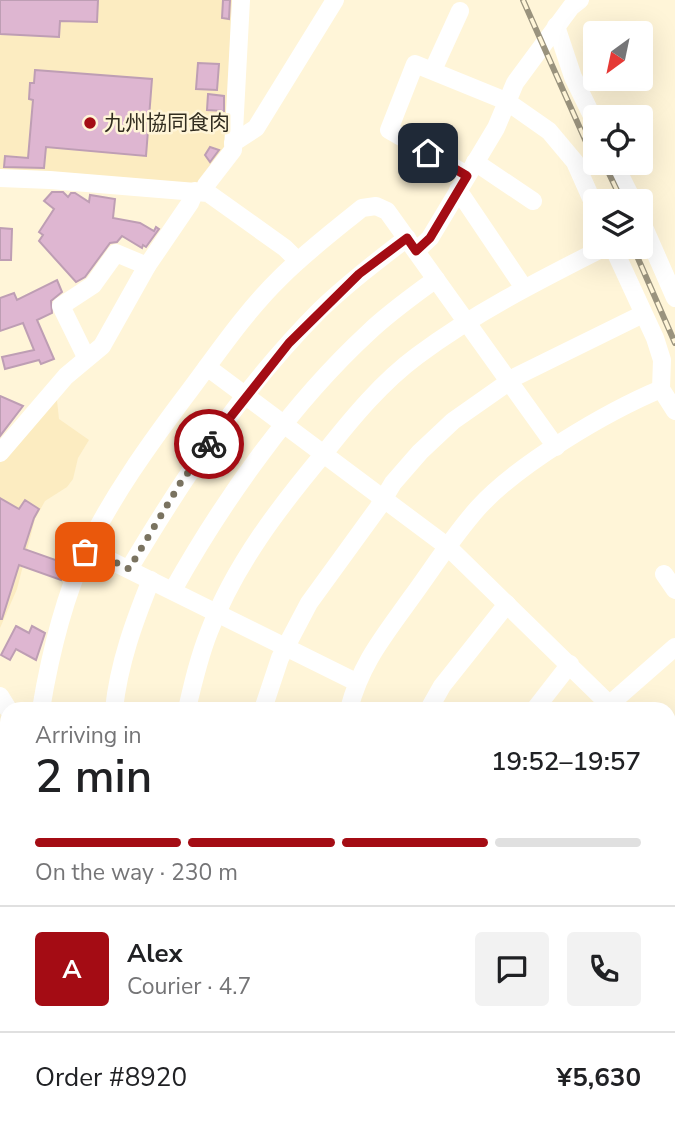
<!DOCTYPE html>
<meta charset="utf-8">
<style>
body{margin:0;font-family:"Nunito Sans","Noto Sans JP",sans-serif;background:#f2f2f2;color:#202124;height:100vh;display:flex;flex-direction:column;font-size:26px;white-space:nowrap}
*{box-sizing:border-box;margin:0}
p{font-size:23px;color:#757577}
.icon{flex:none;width:38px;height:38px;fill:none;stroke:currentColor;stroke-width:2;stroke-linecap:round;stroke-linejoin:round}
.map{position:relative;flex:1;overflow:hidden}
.sheet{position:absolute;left:0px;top:702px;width:676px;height:436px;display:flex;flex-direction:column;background:#fff;border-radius:21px 21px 0 0;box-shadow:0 7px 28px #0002}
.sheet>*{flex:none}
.needle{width:46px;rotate:213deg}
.tools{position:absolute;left:583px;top:21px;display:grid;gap:14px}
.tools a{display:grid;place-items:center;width:70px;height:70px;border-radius:7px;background:#fff;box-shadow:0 7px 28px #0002;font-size:35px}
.pin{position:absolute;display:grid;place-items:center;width:60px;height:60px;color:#fff;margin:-30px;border-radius:14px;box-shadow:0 4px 10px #0006}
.courier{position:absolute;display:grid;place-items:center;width:70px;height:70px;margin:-35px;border:5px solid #a40c14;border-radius:50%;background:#fff;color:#222;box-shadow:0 2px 9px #0007}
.head em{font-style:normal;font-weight:600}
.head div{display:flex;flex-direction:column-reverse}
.head{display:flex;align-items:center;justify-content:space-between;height:119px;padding:0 35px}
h1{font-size:46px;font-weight:600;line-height:52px}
.bar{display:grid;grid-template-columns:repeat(4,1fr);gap:10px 7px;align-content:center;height:84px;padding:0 35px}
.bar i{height:9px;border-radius:5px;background:#e0e0e0}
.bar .current{background:#a40c14}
.bar p{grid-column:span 4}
.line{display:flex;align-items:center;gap:18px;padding:0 35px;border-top:2px solid #e0e0e0}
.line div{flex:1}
.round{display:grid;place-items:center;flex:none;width:74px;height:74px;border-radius:7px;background:#f2f2f2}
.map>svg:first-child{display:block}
</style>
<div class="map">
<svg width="675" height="1136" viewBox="0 0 675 1136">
<rect width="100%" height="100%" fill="#fff5d8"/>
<g fill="#fcecc1">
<path d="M0 0H235L228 152 201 186 0 173Z"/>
<path d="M56 391 59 419 89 440 78 458 73 479 67 487 45 501 35 519 17 589 0 628V457Z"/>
</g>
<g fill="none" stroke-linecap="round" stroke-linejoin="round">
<g stroke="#bbdcfd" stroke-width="23">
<path d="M0 774 7 787"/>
<path d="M145 1130 151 1136"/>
</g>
</g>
<g fill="#deb6d1" stroke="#be9eb4" stroke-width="2">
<path d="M0 0H98L97 22 60 21 59 37 0 34Z"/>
<path d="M223 0H230L229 19 222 18Z"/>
<path d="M198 63 219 64 217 90 196 89Z"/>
<path d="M35 70 152 79 146 156 46 147 44 168 4 167 5 156 28 158 33 100 29 99 30 83H34Z"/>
<path d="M208 94 224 96V111L207 110Z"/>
<path d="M210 147 219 150 210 162 205 155Z"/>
<path d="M52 192H63L68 197 71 193H75L89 202 90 195 115 199 113 218 140 223 154 231 156 227 159 229 146 247 143 245 142 248 122 236 117 242 110 243 85 277 76 282 39 241 43 235 39 232 54 209 44 201Z"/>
<path d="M0 228 12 229 11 260H0Z"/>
<path d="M57 280 62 292 51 301 52 313 37 320 54 359 41 364 39 360 5 369 2 357 34 350 23 323 0 331V298L14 293 17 300Z"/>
<path d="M0 396 23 406 0 436Z"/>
<path d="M0 498 19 509 25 500 39 509 34 518 24 549 67 564 61 580 19 565 2 619H0Z"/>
<path d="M16 626 29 633 32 626 45 633 36 660 16 649 10 660 1 655Z"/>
</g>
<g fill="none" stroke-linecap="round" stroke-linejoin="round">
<g stroke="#fff" stroke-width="18">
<path d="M556 26 573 77 595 122"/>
<path d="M433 70 460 11"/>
<path d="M233 143 256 128 335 0"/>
<path d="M475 162 533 201"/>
<path d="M614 163 633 201"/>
<path d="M467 175 389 130 415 64 506 101 549 131 575 162 595 207"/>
<path d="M0 178 50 180 208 193 285 248 298 261"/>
<path d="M458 190 524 288"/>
<path d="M203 192 206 185 233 150 241 0"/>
<path d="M640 218 675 298"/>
<path d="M613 247 655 338 662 360 661 389 675 411"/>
<path d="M416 251 430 238 496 128 515 83 571 7 580 0"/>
<path d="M86 357 61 306 93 285 116 253 147 266"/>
<path d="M207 367 448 547 614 709"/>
<path d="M0 453 66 376 102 346 147 266 190 203 195 191"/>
<path d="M87 549 356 682"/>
<path d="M129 569C184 477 244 386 320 310 347 284 377 261 407 238"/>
<path d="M664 574 675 590"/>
<path d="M173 590C224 499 292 403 369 332 390 312 413 296 436 279"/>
<path d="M0 696 8 709"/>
<path d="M610 704 675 647"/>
<path d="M41 709C50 655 63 600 86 550 113 495 148 446 184 398 215 357 244 313 281 277 306 252 335 230 362 208L376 206 387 211 556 447"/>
<path d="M114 709C119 663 134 622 151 580"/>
<path d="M187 709C193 683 199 657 209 632 235 564 280 506 326 451 353 417 382 382 417 356 476 312 540 280 605 247"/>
<path d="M263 709 280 658 309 603 378 508 393 483 420 452 453 421 517 376 643 314"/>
<path d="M349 709C361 663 384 636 411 598 433 568 453 536 478 508 518 464 606 412 661 389"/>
<path d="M429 709 442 686 507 604"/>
<path d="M535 709 570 664"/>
<path d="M668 771 675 779"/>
<path d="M0 825 7 823"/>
<path d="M668 906 675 913"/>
<path d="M0 914 7 943"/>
<path d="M668 985 675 978"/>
<path d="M0 1046H7"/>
<path d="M668 1103 675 1096"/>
<path d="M113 1130 118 1136"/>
<path d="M311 1130 313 1136"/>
<path d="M401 1130 408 1136"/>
<path d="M533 1130 542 1136"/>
<path d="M21 1136V1130"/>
<path d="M639 1136 644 1130"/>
</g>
<defs>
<g id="rail">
<path d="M523 0 595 162"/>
<path d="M604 163 622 201"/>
<path d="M633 247 675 343"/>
</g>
</defs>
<use href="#rail" stroke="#9a937e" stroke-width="6"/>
<use href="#rail" stroke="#fff5d8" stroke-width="3.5" stroke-dasharray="10" stroke-linecap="butt"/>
</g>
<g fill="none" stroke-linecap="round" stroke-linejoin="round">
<path stroke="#7a7360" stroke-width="7" stroke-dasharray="0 12.6" d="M85 552 87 548 129 569 181 482 209 444"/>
<path stroke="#a40c14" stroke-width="9" d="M209 444 289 343 359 274 407 238 416 251 430 238 467 176 428 153"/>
</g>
<circle fill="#a40c14" stroke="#fff5d8" stroke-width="2.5" cx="90" cy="123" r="7"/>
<g text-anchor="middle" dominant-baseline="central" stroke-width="5" stroke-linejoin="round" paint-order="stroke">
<g font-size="21" fill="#322d20" stroke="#fff5d8" text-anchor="start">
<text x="104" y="123">九州協同食肉</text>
</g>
</g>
</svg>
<div class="tools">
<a><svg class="needle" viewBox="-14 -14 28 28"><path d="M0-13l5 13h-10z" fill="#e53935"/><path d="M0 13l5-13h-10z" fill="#757577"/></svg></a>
<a><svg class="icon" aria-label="locate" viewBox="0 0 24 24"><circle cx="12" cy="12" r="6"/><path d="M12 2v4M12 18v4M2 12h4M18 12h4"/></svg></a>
<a><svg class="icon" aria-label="layers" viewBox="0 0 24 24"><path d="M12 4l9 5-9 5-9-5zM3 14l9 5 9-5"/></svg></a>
</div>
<div class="pin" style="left:85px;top:552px;background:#ea580c"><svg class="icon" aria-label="bag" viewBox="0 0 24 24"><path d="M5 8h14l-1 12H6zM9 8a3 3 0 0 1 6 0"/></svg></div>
<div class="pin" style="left:428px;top:153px;background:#1f2937"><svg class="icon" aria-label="home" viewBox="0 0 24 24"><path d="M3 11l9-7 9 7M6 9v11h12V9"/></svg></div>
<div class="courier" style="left:209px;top:444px"><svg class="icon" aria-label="bike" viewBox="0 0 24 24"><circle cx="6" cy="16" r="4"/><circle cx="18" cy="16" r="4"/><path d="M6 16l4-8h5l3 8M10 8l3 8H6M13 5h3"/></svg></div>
<section class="sheet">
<div class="head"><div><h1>2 min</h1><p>Arriving in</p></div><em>19:52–19:57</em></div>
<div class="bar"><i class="current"></i><i class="current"></i><i class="current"></i><i></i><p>On the way · 230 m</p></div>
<div class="line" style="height:126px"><b class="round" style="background:#a40c14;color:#fff">A</b><div><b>Alex</b><p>Courier · 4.7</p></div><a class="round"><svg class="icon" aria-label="chat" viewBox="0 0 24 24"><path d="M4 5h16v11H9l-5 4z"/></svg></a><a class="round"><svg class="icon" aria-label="phone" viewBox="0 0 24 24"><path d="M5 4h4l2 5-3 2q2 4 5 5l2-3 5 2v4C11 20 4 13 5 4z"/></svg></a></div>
<div class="line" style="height:91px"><div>Order #8920</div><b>¥5,630</b></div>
</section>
</div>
